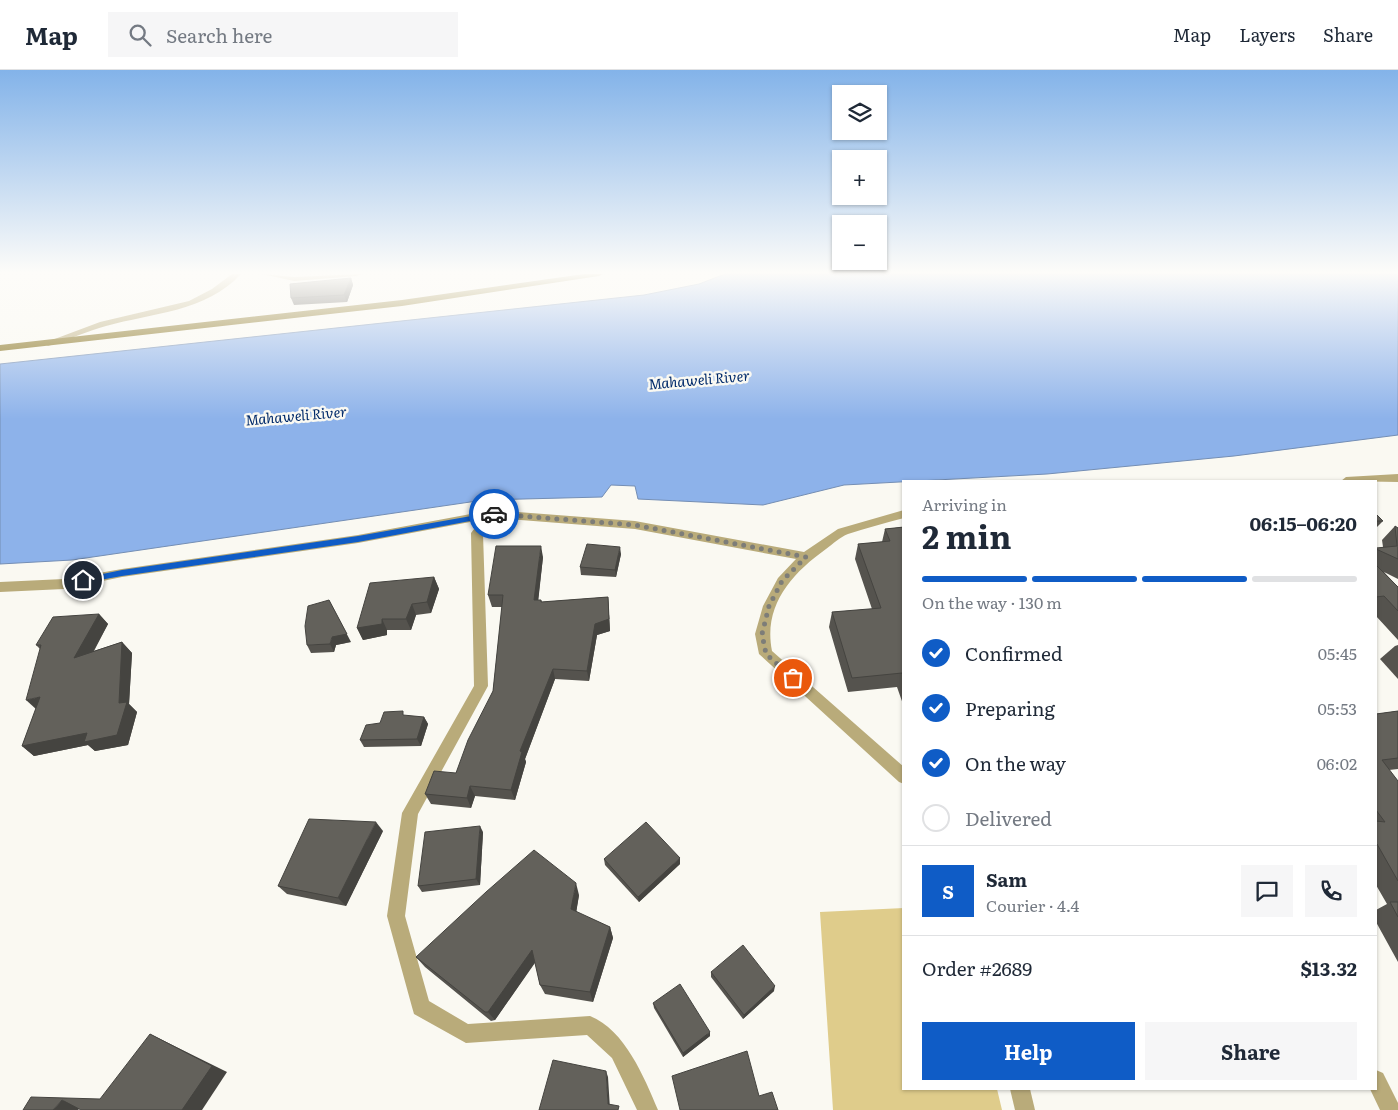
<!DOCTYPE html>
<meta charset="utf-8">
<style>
body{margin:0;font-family:Literata,serif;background:#f6f6f7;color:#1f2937;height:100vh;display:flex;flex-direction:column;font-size:19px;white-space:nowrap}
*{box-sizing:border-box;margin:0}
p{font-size:16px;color:#747a83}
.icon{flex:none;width:28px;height:28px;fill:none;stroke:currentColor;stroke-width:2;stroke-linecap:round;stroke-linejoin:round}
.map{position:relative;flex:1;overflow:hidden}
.panel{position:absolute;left:902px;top:410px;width:475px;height:610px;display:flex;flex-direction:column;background:#fff;border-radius:0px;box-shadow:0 1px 4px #0004}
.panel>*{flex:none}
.fabs{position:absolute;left:832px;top:15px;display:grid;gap:10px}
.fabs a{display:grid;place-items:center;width:55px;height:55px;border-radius:0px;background:#fff;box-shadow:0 1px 4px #0004;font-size:25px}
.pin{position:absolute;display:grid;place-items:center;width:42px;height:42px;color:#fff;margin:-21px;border:2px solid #fff;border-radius:50%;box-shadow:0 1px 5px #0007}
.courier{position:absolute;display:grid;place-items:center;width:50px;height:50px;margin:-25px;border:4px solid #0f5cc6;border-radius:50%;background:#fff;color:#222;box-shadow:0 1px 6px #0007}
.overview em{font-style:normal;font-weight:700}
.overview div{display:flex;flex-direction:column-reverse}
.overview{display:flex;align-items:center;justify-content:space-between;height:85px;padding:0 20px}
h1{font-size:32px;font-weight:700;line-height:38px}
.bar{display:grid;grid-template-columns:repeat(4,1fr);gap:8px 5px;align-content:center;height:60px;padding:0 20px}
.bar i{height:6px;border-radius:4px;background:#e0e1e3}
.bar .active{background:#0f5cc6}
.bar p{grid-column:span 4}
.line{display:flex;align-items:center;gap:12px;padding:0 20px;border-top:1px solid #e0e1e3}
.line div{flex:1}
.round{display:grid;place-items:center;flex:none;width:52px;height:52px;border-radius:0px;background:#f6f6f7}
ol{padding:0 20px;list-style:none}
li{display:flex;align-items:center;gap:15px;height:55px}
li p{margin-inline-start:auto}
li .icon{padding:5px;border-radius:50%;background:#0f5cc6;color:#fff;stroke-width:4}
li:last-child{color:#747a83}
li i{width:28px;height:28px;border:2px solid #e0e1e3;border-radius:50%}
.cta{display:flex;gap:10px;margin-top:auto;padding:10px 20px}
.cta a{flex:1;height:58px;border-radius:0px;background:#0f5cc6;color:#fff;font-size:20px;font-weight:700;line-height:58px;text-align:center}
.cta a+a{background:#f6f6f7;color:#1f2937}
header{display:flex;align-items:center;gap:30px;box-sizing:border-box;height:70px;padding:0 25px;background:#fff;border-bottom:1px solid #e0e1e3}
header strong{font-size:24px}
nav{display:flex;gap:28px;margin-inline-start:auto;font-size:18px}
.search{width:350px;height:45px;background:#f6f6f7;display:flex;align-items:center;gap:12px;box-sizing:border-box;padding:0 18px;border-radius:0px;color:#747a83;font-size:19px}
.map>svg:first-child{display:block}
</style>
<header>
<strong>Map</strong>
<div class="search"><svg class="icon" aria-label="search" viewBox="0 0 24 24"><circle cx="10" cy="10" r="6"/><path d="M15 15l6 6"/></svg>Search here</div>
<nav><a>Map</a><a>Layers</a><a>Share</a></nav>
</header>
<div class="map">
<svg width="1398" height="1040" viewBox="0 0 1398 1040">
<rect width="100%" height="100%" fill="#faf9f2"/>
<path fill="#dfcc8b" d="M904 838V1019H997L1002 1040H833L820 842Z"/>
<path fill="#8db2ea" stroke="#748eb4" d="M725 204H1398V365L1234 386 1047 404 844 415 763 435 638 429 635 416 611 415 602 427 484 430 72 490 0 494V294L644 225 699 214Z"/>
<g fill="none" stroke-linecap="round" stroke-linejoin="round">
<g fill="#b9ab7a" fill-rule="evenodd">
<path d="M232 204H241C206 242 152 243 106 256 88 261 69 269 51 275L48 276 44 273 100 252 189 231 212 219Z"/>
<path d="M262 204 294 207 361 204 357 206 294 211Z"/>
<path d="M1398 404V412L1341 411 1346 407Z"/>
<path d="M492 440 635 451 804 482 838 459 904 440V448C885 453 866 458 848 464 840 467 833 474 826 479 791 504 763 536 772 581L904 697V714L899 712 759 584 755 564 763 536 778 508 796 489 635 459 495 448 483 464 488 616 418 744 405 846 429 931 468 954 590 946C625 960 644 1007 658 1040H637L612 988 587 965 466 973 414 944 412 937 387 846 402 743 474 616 471 463 481 450 358 473 122 507 64 519 0 522V512L64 509 122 499 358 465Z"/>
<path d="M1376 1000 1383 1003 1398 1033V1040H1380L1370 1019H1376Z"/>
<path d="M1010 1019H1030L1035 1040H1015Z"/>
</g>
<path fill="#7f6911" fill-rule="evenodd" d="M584 204H603L599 206 402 236 0 281V275L402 230Z"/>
</g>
<g fill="#55534e">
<path d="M351 208 353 215 347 232 294 235 291 228Z"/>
<path d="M1376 444 1383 451 1376 458Z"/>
<path d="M1395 456 1398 458V509L1384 502 1398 517V570L1376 546V479L1383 477 1382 470Z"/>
<path d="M904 457V637L897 617 848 622 829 557 832 542 872 539 855 489 858 474 882 472 885 459Z"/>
<path d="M621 484 616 507 581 505 580 497Z"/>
<path d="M543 487 538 530H541L542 532 608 527 610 561 597 565 589 611 555 609 525 689 526 692 515 730 475 726 471 738 431 734 425 724 456 703 493 621 502 537H492L488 525Z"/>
<path d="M434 507 439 519 431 543 416 545 411 560H387V565L363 570 357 558Z"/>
<path d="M99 544 108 554 94 581 122 572 132 583 129 634 137 642 128 675 95 681 88 675 34 686 22 676 36 639 40 579 36 575Z"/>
<path d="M351 572 336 575 334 582 311 583 307 575Z"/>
<path d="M1398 575V609L1380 589 1395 576Z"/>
<path d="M1398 641V699L1389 700 1398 711V892L1376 852V840L1387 834 1376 815V644Z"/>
<path d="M406 646 424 647 428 654 421 676 364 677 360 670 380 653Z"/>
<path d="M383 761 346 836 287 824 278 816Z"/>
<path d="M483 762 480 815 422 822 418 816Z"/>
<path d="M604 789 680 794 639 832 605 795Z"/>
<path d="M579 825 576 842 610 857 613 868 593 932 545 924 540 915 535 892 495 950 491 951 425 897 416 887Z"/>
<path d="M711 902 774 921 743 949 711 907Z"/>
<path d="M653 933 710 966 683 987 654 938Z"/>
</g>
<g fill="#454440">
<path d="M351 208 353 215 347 232 344 225Z"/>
<path d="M541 476 543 487 537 542 534 530Z"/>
<path d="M620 477 621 484 616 507 615 500Z"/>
<path d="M434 507 439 519 431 543 427 532Z"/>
<path d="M608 527 610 561 597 565 589 611 587 601 595 554Z"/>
<path d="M329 530 351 572 336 575 334 582 330 574 332 567Z"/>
<path d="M412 534 416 545 411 560 406 549Z"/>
<path d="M99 544 108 554 84 598 74 588Z"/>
<path d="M382 549 387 560V565L363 570 357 558Z"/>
<path d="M122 572 132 583 129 634 137 642 128 675 95 681 88 675 34 686 22 676 119 633Z"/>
<path d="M553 599 555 609 525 689 526 692 515 730 511 720 520 681Z"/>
<path d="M40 627 37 640 26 630Z"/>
<path d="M424 647 428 654 421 676 417 669Z"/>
<path d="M470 716 475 726 471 738 467 728Z"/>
<path d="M376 752 383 761 346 836 338 828Z"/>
<path d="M480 756 483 762 480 815 476 809Z"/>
<path d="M680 788V794L639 832 638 827Z"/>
<path d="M576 813 579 825 575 850 571 839Z"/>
<path d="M610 857 613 868 593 932 590 922Z"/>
<path d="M532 880 537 890 495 950 488 942Z"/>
<path d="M775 916 774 921 743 949 744 945Z"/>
<path d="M710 962V966L683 987V983Z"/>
<path d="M150 964 227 1002 202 1040H182Z"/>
<path d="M606 1001 608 1007 610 1039 608 1034Z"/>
<path d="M62 1030 82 1036 78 1040H53Z"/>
</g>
<g fill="#63615b" stroke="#454440">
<path d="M351 208 344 225 291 228 290 214Z"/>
<path d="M1376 444 1383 451H1376Z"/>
<path d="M1395 456 1398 458V489L1376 479V478L1397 476Z"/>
<path d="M904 457V609L902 603 852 608 832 542 881 538 858 474 890 471 885 459Z"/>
<path d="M587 474 620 477 615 500 580 497Z"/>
<path d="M496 476H541L534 530H541V532L608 527 609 549 595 554 587 601 553 599 520 681 522 682 511 720 470 716 467 728 425 724 434 701 456 703 468 670 493 621 503 525H488Z"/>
<path d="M1376 495 1398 517V541L1384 526 1376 527Z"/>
<path d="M434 507 427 532 412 534 406 549H382V554L357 558 370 513Z"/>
<path d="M329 530 347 564 332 567 330 574 307 575 305 556 308 536Z"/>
<path d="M99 544 74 588 122 572 119 633 127 632 117 665 84 672 87 663 22 676 40 627 26 630 41 575H36L53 547Z"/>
<path d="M403 641V645L424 647 417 669 360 670 366 655 380 653 384 642Z"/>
<path d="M1398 641V688L1382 690 1398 711V811L1377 774H1376V751L1385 752 1376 740V644Z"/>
<path d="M309 749 376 752 338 828 278 816Z"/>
<path d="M646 752 680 788 638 827 604 789Z"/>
<path d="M480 756 476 809 418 816 425 762Z"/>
<path d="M534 780 576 813 571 839 610 857 590 922 540 915 532 880 488 942H485L416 887 486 822Z"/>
<path d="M1390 832H1398V847Z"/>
<path d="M743 875 775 916 744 945 711 902Z"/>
<path d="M680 914 710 962 683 983 653 933Z"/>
<path d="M150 964 212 996 182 1040H81L62 1030 53 1040H23L31 1027 100 1029Z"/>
<path d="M747 981 759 1026 772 1022 778 1040H680L672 1006Z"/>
<path d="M553 990 606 1001 608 1034 619 1036 618 1040H539Z"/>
</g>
<linearGradient id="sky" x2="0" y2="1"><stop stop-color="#83b3e9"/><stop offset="0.58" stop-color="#fdfcf9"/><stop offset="1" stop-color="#fdfcf9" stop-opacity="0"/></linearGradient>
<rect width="1398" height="349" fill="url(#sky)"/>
<path fill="#0f5cc6" d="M494 442 498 444 497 446 358 472 122 506 83 513 79 510 83 508 122 500 358 466Z"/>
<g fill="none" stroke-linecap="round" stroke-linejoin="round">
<path stroke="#7d7d78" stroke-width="5" stroke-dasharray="0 9" d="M494 444 635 455 806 487 782 511 769 536 762 564 766 584 793 608"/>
</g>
<g text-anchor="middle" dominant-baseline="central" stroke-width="5" stroke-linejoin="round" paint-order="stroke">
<g font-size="14" font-style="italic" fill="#002a6a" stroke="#faf9f2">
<text transform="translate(699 309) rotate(-5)">Mahaweli River</text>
<text transform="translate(296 345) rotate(-5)">Mahaweli River</text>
</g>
</g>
</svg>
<div class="fabs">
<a><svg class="icon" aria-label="layers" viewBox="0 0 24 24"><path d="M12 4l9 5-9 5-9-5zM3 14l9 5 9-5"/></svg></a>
<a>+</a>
<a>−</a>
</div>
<div class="pin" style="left:793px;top:608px;background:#ea580c"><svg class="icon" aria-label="bag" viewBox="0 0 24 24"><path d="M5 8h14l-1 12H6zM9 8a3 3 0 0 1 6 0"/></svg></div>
<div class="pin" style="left:83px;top:510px;background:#1f2937"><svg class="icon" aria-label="home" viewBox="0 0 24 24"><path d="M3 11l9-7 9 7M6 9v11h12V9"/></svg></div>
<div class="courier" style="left:494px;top:444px"><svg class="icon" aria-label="car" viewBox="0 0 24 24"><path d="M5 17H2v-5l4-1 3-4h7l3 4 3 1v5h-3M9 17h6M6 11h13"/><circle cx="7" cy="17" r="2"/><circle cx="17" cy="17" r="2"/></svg></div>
<section class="panel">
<div class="overview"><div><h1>2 min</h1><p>Arriving in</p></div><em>06:15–06:20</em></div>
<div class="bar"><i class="active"></i><i class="active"></i><i class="active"></i><i></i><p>On the way · 130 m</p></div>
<ol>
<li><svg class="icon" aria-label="check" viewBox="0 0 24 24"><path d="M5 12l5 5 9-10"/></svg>Confirmed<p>05:45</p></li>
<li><svg class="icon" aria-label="check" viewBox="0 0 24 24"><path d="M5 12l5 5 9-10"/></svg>Preparing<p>05:53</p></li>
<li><svg class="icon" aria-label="check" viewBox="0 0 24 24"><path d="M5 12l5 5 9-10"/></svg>On the way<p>06:02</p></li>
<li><i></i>Delivered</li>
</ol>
<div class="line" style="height:90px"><b class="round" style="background:#0f5cc6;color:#fff">S</b><div><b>Sam</b><p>Courier · 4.4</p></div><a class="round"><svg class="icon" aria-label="chat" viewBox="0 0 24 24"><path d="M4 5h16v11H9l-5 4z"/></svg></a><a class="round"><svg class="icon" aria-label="phone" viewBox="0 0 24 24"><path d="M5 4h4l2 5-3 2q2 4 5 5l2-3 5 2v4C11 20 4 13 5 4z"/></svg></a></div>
<div class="line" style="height:65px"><div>Order #2689</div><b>$13.32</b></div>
<div class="cta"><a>Help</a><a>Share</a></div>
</section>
</div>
